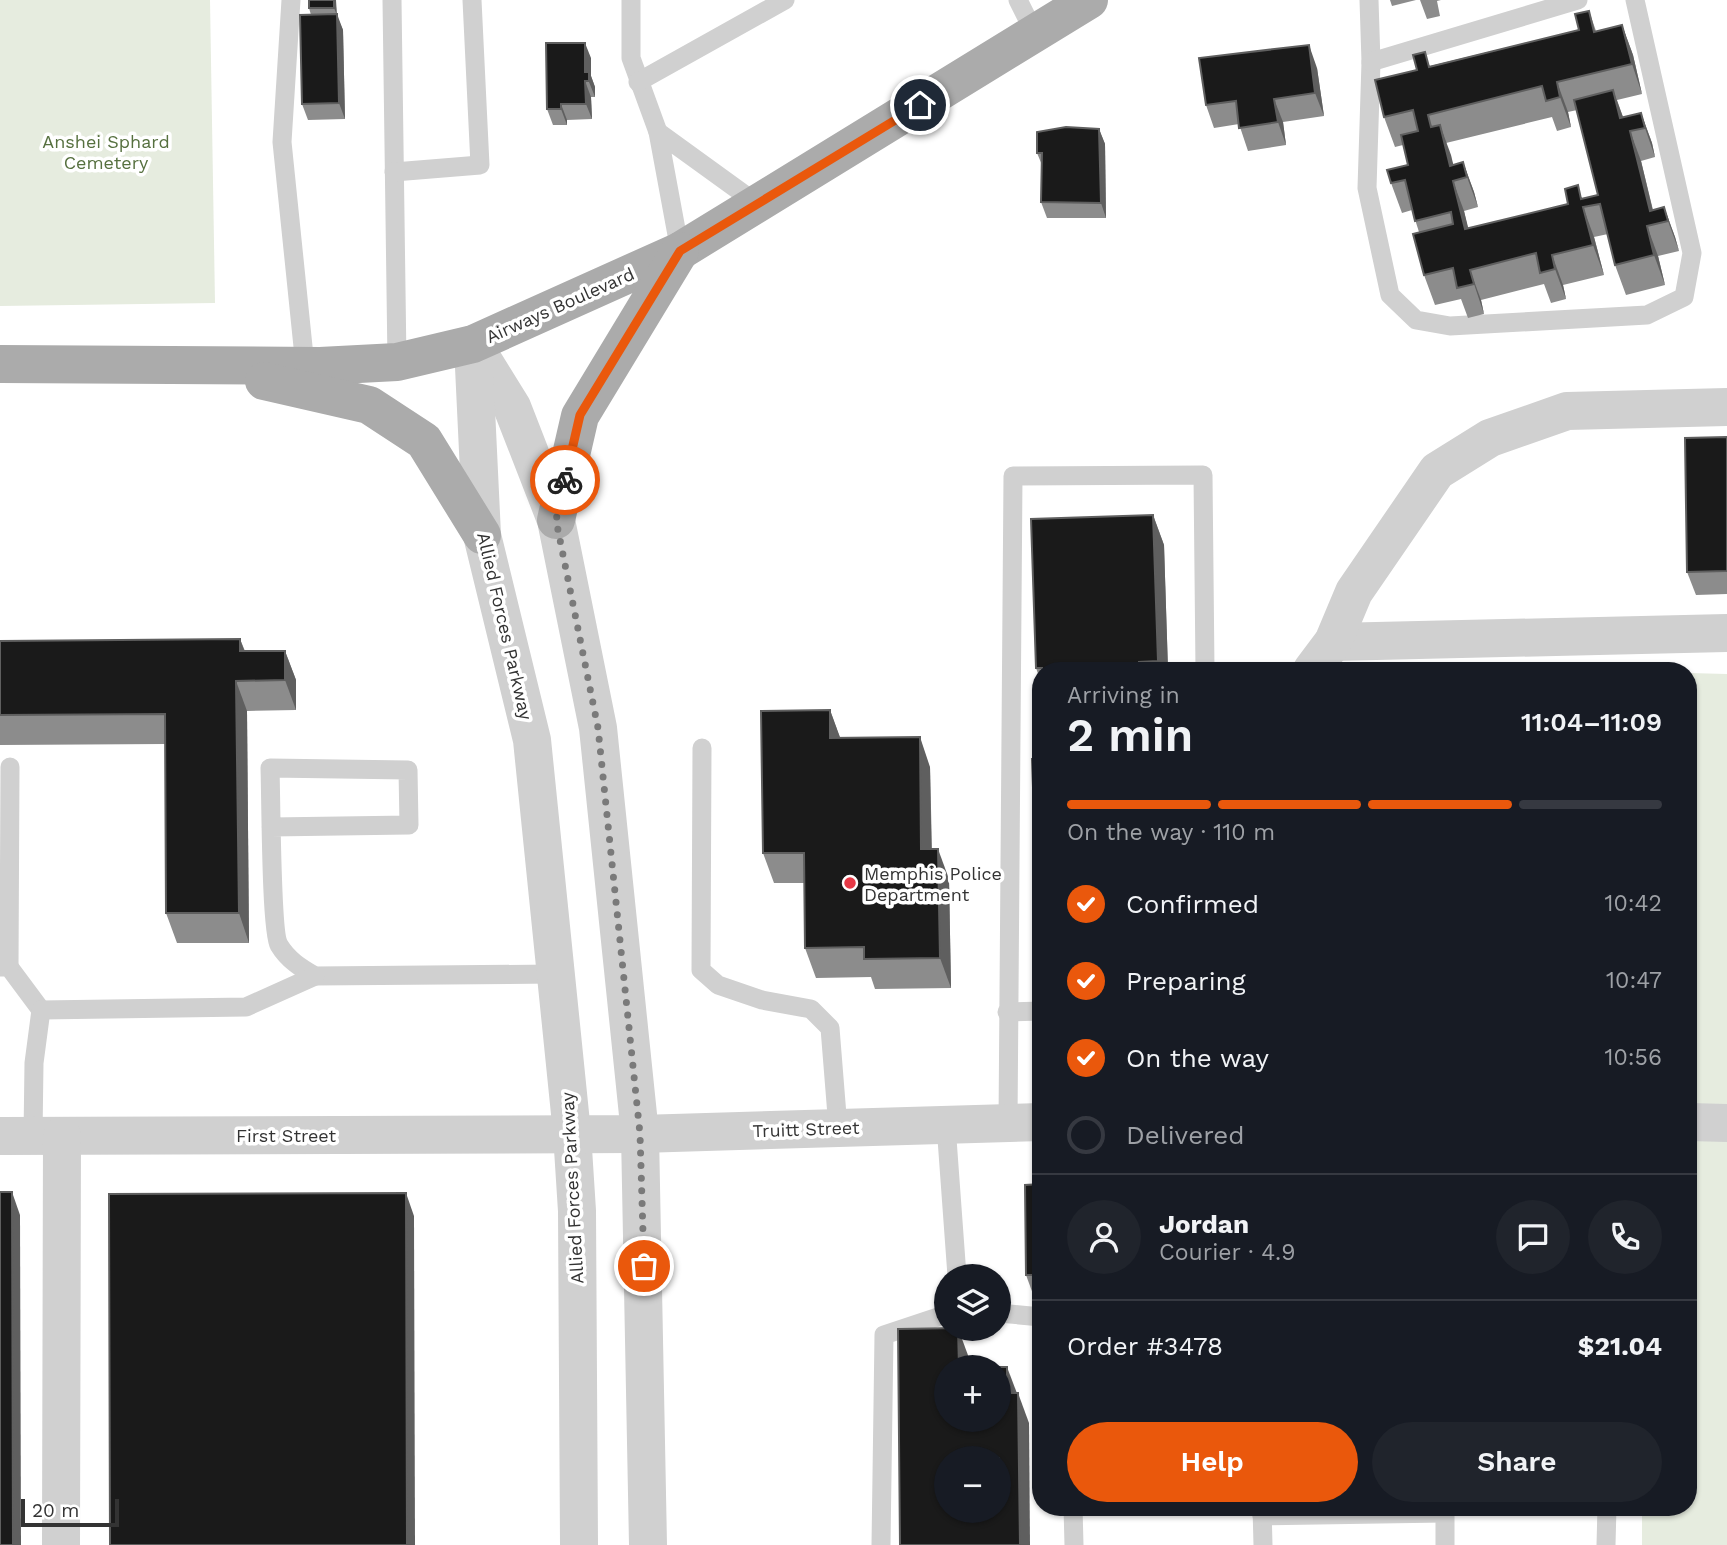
<!DOCTYPE html>
<meta charset="utf-8">
<style>
body{margin:0;font-family:"Work Sans",sans-serif;background:#20242c;color:#f1f3f6;height:100vh;display:flex;flex-direction:column;font-size:26px;white-space:nowrap}
*{box-sizing:border-box;margin:0}
p{font-size:23px;color:#9ea1a6}
.icon{flex:none;width:38px;height:38px;fill:none;stroke:currentColor;stroke-width:2;stroke-linecap:round;stroke-linejoin:round}
.map{position:relative;flex:1;overflow:hidden}
.panel{position:absolute;left:1032px;top:662px;width:665px;height:854px;display:flex;flex-direction:column;background:#171b24;border-radius:28px;box-shadow:0 2px 5px #0004}
.panel>*{flex:none}
.tools{position:absolute;left:934px;top:1264px;display:grid;gap:14px}
.tools a{display:grid;place-items:center;width:77px;height:77px;border-radius:50%;background:#171b24;box-shadow:0 2px 5px #0004;font-size:35px}
.scale{position:absolute;left:21px;bottom:18px;width:98px;box-sizing:border-box;padding-left:7px;border:4px solid #333;border-top:0;font-size:19px;line-height:24px;white-space:nowrap;color:#333;-webkit-text-stroke:5px #fff;paint-order:stroke}
.pin{position:absolute;display:grid;place-items:center;width:60px;height:60px;color:#fff;margin:-30px;border:4px solid #fff;border-radius:50%;box-shadow:0 2px 7px #0007}
.courier{position:absolute;display:grid;place-items:center;width:70px;height:70px;margin:-35px;border:5px solid #ea580c;border-radius:50%;background:#fff;color:#222;box-shadow:0 2px 9px #0007}
.summary em{font-style:normal;font-weight:600}
.summary div{display:flex;flex-direction:column-reverse}
.summary{display:flex;align-items:center;justify-content:space-between;height:119px;padding:0 35px}
h1{font-size:46px;font-weight:600;line-height:52px}
.bar{display:grid;grid-template-columns:repeat(4,1fr);gap:10px 7px;align-content:center;height:84px;padding:0 35px}
.bar i{height:9px;border-radius:5px;background:#363941}
.bar .active{background:#ea580c}
.bar p{grid-column:span 4}
.line{display:flex;align-items:center;gap:18px;padding:0 35px;border-top:2px solid #363941}
.line div{flex:1}
.round{display:grid;place-items:center;flex:none;width:74px;height:74px;border-radius:37px;background:#20242c}
ol{padding:0 35px;list-style:none}
li{display:flex;align-items:center;gap:21px;height:77px}
li p{margin-inline-start:auto}
li .icon{padding:7px;border-radius:50%;background:#ea580c;color:#fff;stroke-width:4}
li:last-child{color:#9ea1a6}
li i{width:38px;height:38px;border:4px solid #363941;border-radius:50%}
.action{display:flex;gap:14px;margin-top:auto;padding:14px 35px}
.action a{flex:1;height:80px;border-radius:42px;background:#ea580c;color:#fff;font-size:28px;font-weight:600;line-height:80px;text-align:center}
.action a+a{background:#20242c;color:#f1f3f6}
.map>svg:first-child{display:block}
</style>
<div class="map">
<svg width="1727" height="1545" viewBox="0 0 1727 1545">
<rect width="100%" height="100%" fill="#fff"/>
<g fill="#e6ecdf">
<path d="M0 0H210L215 303 0 306Z"/>
<path d="M1689 673 1727 674V1545H1642V1507H1689Z"/>
</g>
<g fill="none" stroke-linecap="round" stroke-linejoin="round">
<g stroke="#d0d0d0" stroke-width="19">
<path d="M291 0 282 142 305 366"/>
<path d="M392 0 397 362"/>
<path d="M631 0V58L658 132"/>
<path d="M1018 0 1035 34"/>
<path d="M1369 0 1371 62 1367 188 1390 295 1416 320 1450 326 1647 315 1684 297 1692 253 1635 0"/>
<path d="M1371 62 1578 0"/>
<path d="M638 82 785 0"/>
<path d="M394 172 480 165 472 0"/>
<path d="M680 251 658 132 759 205"/>
<path d="M702 748 701 970 718 985 762 1000 811 1009 830 1028 838 1128"/>
<path d="M271 827 409 825 408 770 270 768C271 794 271 932 279 945 288 960 301 968 315 976L555 974"/>
<path d="M0 967H9L41 1010 246 1007 315 976"/>
<path d="M9 967 10 767"/>
<path d="M1007 1012 1041 1011"/>
<path d="M1008 1123 1013 476 1203 475 1205 670"/>
<path d="M946 1125 957 1276"/>
<path d="M33 1136 34 1063 41 1010"/>
<path d="M999 1313 1041 1317"/>
<path d="M1073 1507 1074 1545"/>
<path d="M1262 1507 1263 1545"/>
<path d="M1445 1513V1545"/>
<path d="M1262 1516 1445 1513V1507"/>
<path d="M881 1545 884 1335 947 1314"/>
<path d="M1606 1545 1607 1507"/>
</g>
<g stroke="#d0d0d0" stroke-width="38">
<path d="M473 344 512 407 556 520 598 728 640 1134 648 1545"/>
<path d="M473 346 482 535 532 740 572 1133 577 1211 579 1545"/>
<path d="M1333 642 1727 633"/>
<path d="M1312 670 1333 642 1354 592 1437 471 1490 438 1567 411 1727 407"/>
<path d="M1689 1122 1727 1123"/>
<path d="M0 1136 640 1134 1041 1122"/>
<path d="M61 1545 62 1136"/>
</g>
<g stroke="#ababab" stroke-width="38">
<path d="M0 364 320 366 397 362 473 344 680 251 1089 0"/>
<path d="M264 381 369 405 424 441 482 535"/>
<path d="M556 520 580 416 680 251"/>
</g>
</g>
<g fill="#8c8c8c" fill-rule="evenodd">
<path d="M309 0H336V14L343 30 345 119 308 120 302 104 311 15 309 8Z"/>
<path d="M1390 0H1416L1392 6Z"/>
<path d="M1420 0H1441L1437 1 1440 16 1427 19Z"/>
<path d="M1589 11 1596 31 1622 25 1633 55 1642 94 1617 100 1623 117 1641 113 1652 143 1655 157 1641 161 1653 210 1664 207 1675 237 1679 251 1658 256 1665 285 1626 295 1615 265 1608 234 1594 237 1604 275 1563 285 1566 299 1551 303 1544 284 1481 300 1484 314 1468 318 1461 299 1435 305 1424 275 1419 232 1412 210 1402 213 1391 183 1408 165 1403 145 1395 147 1384 117 1430 66 1579 30ZM1577 110 1598 195 1568 204 1468 229 1464 211 1478 207 1474 192 1463 162 1453 165 1446 143 1552 117 1557 131 1571 127 1568 112Z"/>
<path d="M591 58V76L595 87V97H591L592 119 567 120V125H553L547 109Z"/>
<path d="M1317 68 1324 116 1283 122 1286 145 1248 151 1239 124 1214 128 1206 105Z"/>
<path d="M1099 129 1105 144 1106 218H1047L1041 202 1042 165 1037 153Z"/>
<path d="M1727 437V594L1696 595 1687 572Z"/>
<path d="M1153 515 1164 545 1168 670H1041V682L1036 668Z"/>
<path d="M240 639 245 651H285L296 680V710L247 711 249 943H177L166 913 165 744 0 745V641Z"/>
<path d="M830 710 840 738 930 767 932 849 949 879 951 988 875 989 871 977 816 978 805 948 804 883H774L763 853Z"/>
<path d="M1041 759V809L1033 787Z"/>
<path d="M1041 1184V1305H1037L1026 1275Z"/>
</g>
<g fill="#5f5f5f">
<path d="M334 0H336L337 15 334 8Z"/>
<path d="M337 14 343 30 345 119 339 103Z"/>
<path d="M1622 25 1633 55 1642 94 1632 64Z"/>
<path d="M585 43 591 58V76L595 87V97L585 72Z"/>
<path d="M1309 45 1317 68 1324 116 1315 93Z"/>
<path d="M585 81 591 97 592 119 586 104Z"/>
<path d="M1557 82 1568 112 1571 127 1560 97Z"/>
<path d="M1613 90 1624 120 1620 118Z"/>
<path d="M1274 99 1283 122 1286 145 1278 122Z"/>
<path d="M561 104 567 120V125L561 109Z"/>
<path d="M1641 113 1652 143 1655 157 1645 128Z"/>
<path d="M1440 125 1451 155 1457 180 1450 166Z"/>
<path d="M1099 129 1105 144 1106 218 1101 203Z"/>
<path d="M1630 131 1641 161 1656 224 1650 211Z"/>
<path d="M1463 162 1474 192 1478 207 1467 177Z"/>
<path d="M1453 181 1464 211 1476 259 1465 229Z"/>
<path d="M1583 207 1594 237 1604 275 1593 245Z"/>
<path d="M1664 207 1675 237 1679 251 1668 221Z"/>
<path d="M1647 226 1658 256 1665 285 1654 255Z"/>
<path d="M1552 255 1563 285 1566 299 1555 269Z"/>
<path d="M1470 270 1481 300 1484 314 1474 284Z"/>
<path d="M1153 515 1164 545 1168 670H1161L1158 661Z"/>
<path d="M240 639 251 669 240 651Z"/>
<path d="M285 651 296 680V710L285 680Z"/>
<path d="M236 681 247 711 249 943 239 913Z"/>
<path d="M830 710 841 740 830 738Z"/>
<path d="M920 737 930 767 932 879 921 849Z"/>
<path d="M938 849 949 879 951 988 940 958Z"/>
<path d="M12 1192 20 1215 21 1545H13Z"/>
<path d="M406 1193 414 1216 415 1545H407Z"/>
<path d="M958 1328 969 1358V1367H959Z"/>
<path d="M1007 1367 1018 1396 1007 1393Z"/>
<path d="M1018 1393 1029 1423 1030 1545H1020Z"/>
</g>
<g fill="#1a1a1a" stroke="#5f5f5f" stroke-width="2" fill-rule="evenodd">
<rect x="309" y="0" width="25" height="8"/>
<path d="M1589 11 1594 32 1622 25 1632 64 1557 82 1560 97 1546 101 1542 86 1428 115 1431 127 1440 125 1450 166 1463 162 1467 177 1453 181 1465 229 1568 204 1565 189 1578 185 1581 199 1598 195 1574 100 1613 90 1620 118 1641 113 1645 128 1630 131 1650 211 1664 207 1668 221 1647 226 1654 255 1615 265 1600 204 1583 207 1593 245 1552 255 1555 269 1540 273 1536 253 1470 270 1474 284 1457 288 1453 268 1424 275 1413 234 1453 224 1451 212 1415 221 1405 180 1391 183 1387 170 1408 165 1401 135 1418 131 1413 110 1384 117 1375 80 1417 70 1413 55 1425 52 1429 67 1579 30 1575 14Z"/>
<path d="M337 14 339 103 302 104 300 15Z"/>
<path d="M546 43H585V72H589V81H585L586 104H561V109H547Z"/>
<path d="M1309 45 1315 93 1274 99 1278 122 1239 128 1236 101 1206 105 1199 58Z"/>
<path d="M1066 127 1099 129 1101 203 1041 202 1042 153H1037V132Z"/>
<path d="M1727 437V571L1687 572 1685 438Z"/>
<path d="M1153 515 1158 661 1139 662V670H1042V668H1036L1031 519Z"/>
<path d="M240 639V651H285V680L236 681 239 913H166L165 714 0 715V641Z"/>
<path d="M830 710V738L920 737 921 849H938L940 958 864 959V947L805 948 804 853H763L761 711Z"/>
<path d="M1032 759H1041V786L1033 787Z"/>
<path d="M1041 1184V1275H1026L1025 1185Z"/>
<path d="M0 1192H12L13 1545H0Z"/>
<path d="M406 1193 407 1545H110L109 1194Z"/>
<path d="M958 1328 959 1367H947V1419H999V1367H974H1007V1393H1018L1020 1545H900L898 1329ZM947 1458H999V1510H947Z"/>
</g>
<g fill="none" stroke-linecap="round" stroke-linejoin="round">
<path stroke="#7a7a7a" stroke-width="7" stroke-dasharray="0 12.6" d="M565 480 556 520 598 728 640 1134 644 1266"/>
<path stroke="#ea580c" stroke-width="9" d="M565 480 580 415 680 251 920 105"/>
</g>
<circle fill="#e63946" stroke="#fff" stroke-width="2.5" cx="850" cy="883" r="7"/>
<g text-anchor="middle" dominant-baseline="central" stroke-width="7" stroke-linejoin="round" paint-order="stroke">
<g font-size="18" fill="#56703f" stroke="#fff">
<text x="106" y="141">Anshei Sphard<tspan x="106" dy="21">Cemetery</tspan></text>
</g>
<g font-size="18" fill="#333" stroke="#fff">
<text transform="translate(560 305) rotate(-24)">Airways Boulevard</text>
<text transform="translate(505 626) rotate(77)">Allied Forces Parkway</text>
<text transform="translate(806 1129) rotate(-2)">Truitt Street</text>
<text x="286" y="1135">First Street</text>
<text transform="translate(572 1188) rotate(-93)">Allied Forces Parkway</text>
</g>
<g font-size="18" fill="#333" stroke="#fff" text-anchor="start">
<text x="864" y="873">Memphis Police<tspan x="864" dy="21">Department</tspan></text>
</g>
</g>
</svg>
<div class="tools">
<a><svg class="icon" aria-label="layers" viewBox="0 0 24 24"><path d="M12 4l9 5-9 5-9-5zM3 14l9 5 9-5"/></svg></a>
<a>+</a>
<a>−</a>
</div>
<div class="scale">20 m</div>
<div class="pin" style="left:644px;top:1266px;background:#ea580c"><svg class="icon" aria-label="bag" viewBox="0 0 24 24"><path d="M5 8h14l-1 12H6zM9 8a3 3 0 0 1 6 0"/></svg></div>
<div class="pin" style="left:920px;top:105px;background:#1f2937"><svg class="icon" aria-label="home" viewBox="0 0 24 24"><path d="M3 11l9-7 9 7M6 9v11h12V9"/></svg></div>
<div class="courier" style="left:565px;top:480px"><svg class="icon" aria-label="bike" viewBox="0 0 24 24"><circle cx="6" cy="16" r="4"/><circle cx="18" cy="16" r="4"/><path d="M6 16l4-8h5l3 8M10 8l3 8H6M13 5h3"/></svg></div>
<section class="panel">
<div class="summary"><div><h1>2 min</h1><p>Arriving in</p></div><em>11:04–11:09</em></div>
<div class="bar"><i class="active"></i><i class="active"></i><i class="active"></i><i></i><p>On the way · 110 m</p></div>
<ol>
<li><svg class="icon" aria-label="check" viewBox="0 0 24 24"><path d="M5 12l5 5 9-10"/></svg>Confirmed<p>10:42</p></li>
<li><svg class="icon" aria-label="check" viewBox="0 0 24 24"><path d="M5 12l5 5 9-10"/></svg>Preparing<p>10:47</p></li>
<li><svg class="icon" aria-label="check" viewBox="0 0 24 24"><path d="M5 12l5 5 9-10"/></svg>On the way<p>10:56</p></li>
<li><i></i>Delivered</li>
</ol>
<div class="line" style="height:126px"><a class="round"><svg class="icon" aria-label="person" viewBox="0 0 24 24"><circle cx="12" cy="8" r="4"/><path d="M4 21q1-7 8-7t8 7"/></svg></a><div><b>Jordan</b><p>Courier · 4.9</p></div><a class="round"><svg class="icon" aria-label="chat" viewBox="0 0 24 24"><path d="M4 5h16v11H9l-5 4z"/></svg></a><a class="round"><svg class="icon" aria-label="phone" viewBox="0 0 24 24"><path d="M5 4h4l2 5-3 2q2 4 5 5l2-3 5 2v4C11 20 4 13 5 4z"/></svg></a></div>
<div class="line" style="height:91px"><div>Order #3478</div><b>$21.04</b></div>
<div class="action"><a>Help</a><a>Share</a></div>
</section>
</div>
